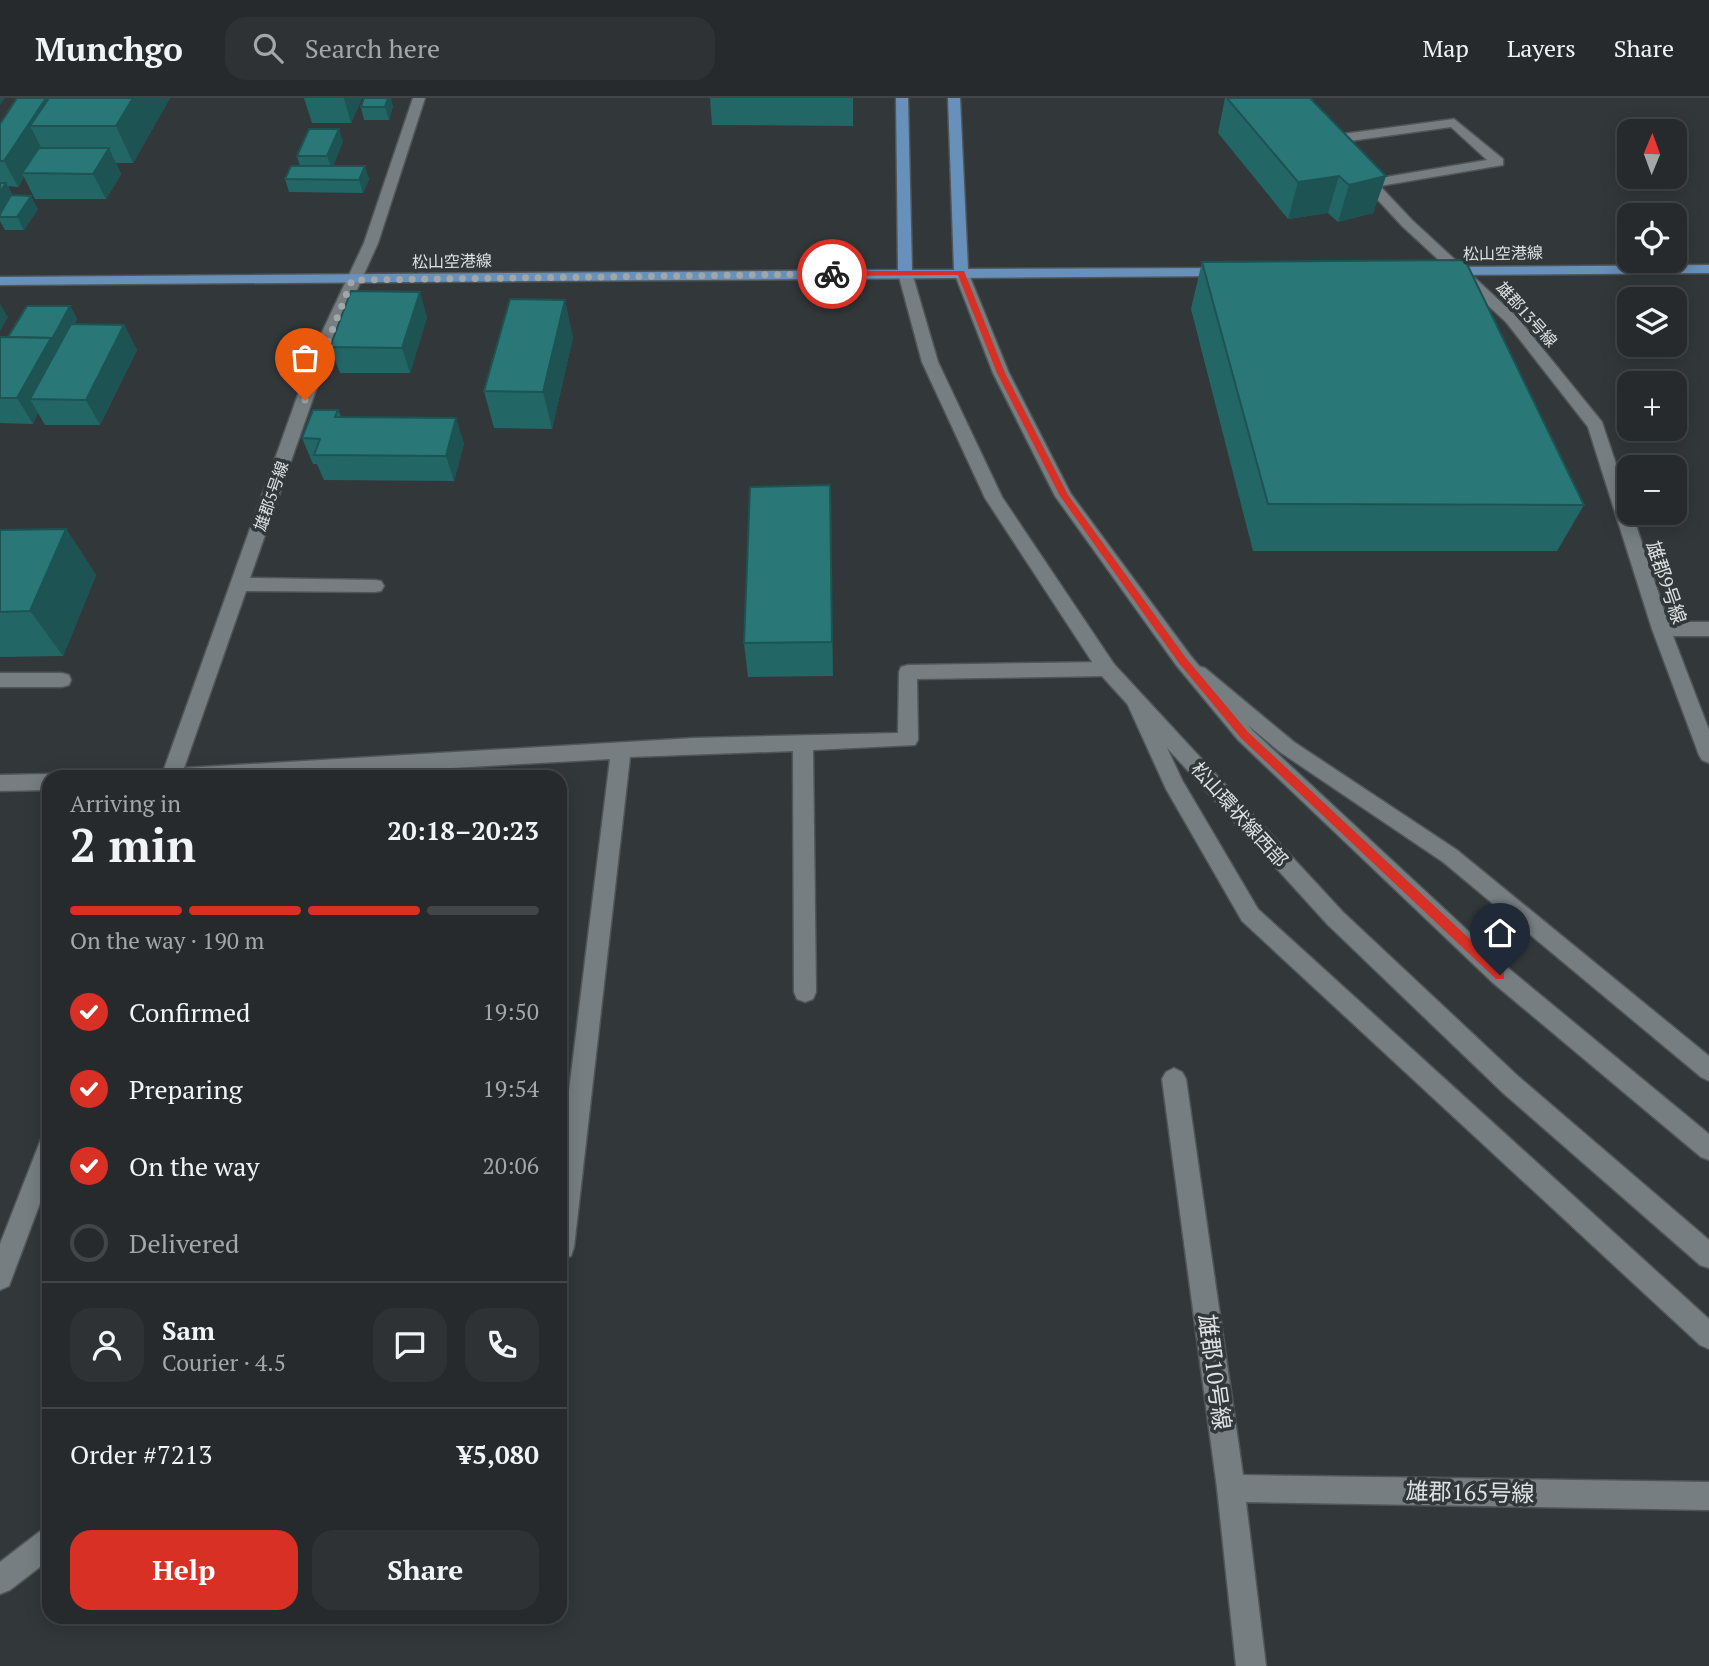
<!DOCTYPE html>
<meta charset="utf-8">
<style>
body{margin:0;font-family:"PT Serif","Noto Sans JP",serif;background:#2e3234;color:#f1f3f6;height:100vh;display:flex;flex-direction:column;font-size:26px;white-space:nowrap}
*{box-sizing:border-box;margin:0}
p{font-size:23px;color:#a4a7a9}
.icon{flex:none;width:38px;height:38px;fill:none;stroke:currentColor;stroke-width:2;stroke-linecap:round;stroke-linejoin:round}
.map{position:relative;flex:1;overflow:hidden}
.sheet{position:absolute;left:42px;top:672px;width:525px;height:854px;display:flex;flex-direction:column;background:#262a2c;border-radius:21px;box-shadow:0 4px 18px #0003,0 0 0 2px #424648}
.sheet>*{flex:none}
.needle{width:46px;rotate:1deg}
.tools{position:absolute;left:1617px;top:21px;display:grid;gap:14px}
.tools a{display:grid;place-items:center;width:70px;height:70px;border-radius:14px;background:#262a2c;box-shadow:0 4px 18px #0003,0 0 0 2px #424648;font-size:35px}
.pin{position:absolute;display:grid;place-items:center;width:60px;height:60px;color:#fff;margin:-72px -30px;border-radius:50% 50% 50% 0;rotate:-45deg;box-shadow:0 0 7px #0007}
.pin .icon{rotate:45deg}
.courier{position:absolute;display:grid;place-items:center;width:70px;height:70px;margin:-35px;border:5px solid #d93025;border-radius:50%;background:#fff;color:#222;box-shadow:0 2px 9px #0007}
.headline em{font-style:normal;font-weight:700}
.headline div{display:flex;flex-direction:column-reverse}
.headline{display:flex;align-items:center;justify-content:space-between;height:119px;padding:0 28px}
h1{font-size:46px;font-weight:700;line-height:52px}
.bar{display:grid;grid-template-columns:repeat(4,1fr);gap:10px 7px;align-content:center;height:84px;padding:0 28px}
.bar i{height:9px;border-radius:5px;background:#424648}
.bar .on{background:#d93025}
.bar p{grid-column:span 4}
.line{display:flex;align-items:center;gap:18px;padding:0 28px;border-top:2px solid #424648}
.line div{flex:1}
.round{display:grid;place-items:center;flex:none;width:74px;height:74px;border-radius:21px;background:#2e3234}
ol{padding:0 28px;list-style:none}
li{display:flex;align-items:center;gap:21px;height:77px}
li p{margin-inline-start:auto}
li .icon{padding:7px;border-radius:50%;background:#d93025;color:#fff;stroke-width:4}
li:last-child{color:#a4a7a9}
li i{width:38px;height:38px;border:4px solid #424648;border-radius:50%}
.primary-button{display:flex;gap:14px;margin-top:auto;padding:14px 28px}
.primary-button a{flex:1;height:80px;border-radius:21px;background:#d93025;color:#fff;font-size:28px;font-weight:700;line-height:80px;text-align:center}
.primary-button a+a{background:#2e3234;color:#f1f3f6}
header{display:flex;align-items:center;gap:42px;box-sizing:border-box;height:98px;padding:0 35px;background:#262a2c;border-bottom:2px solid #424648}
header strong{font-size:33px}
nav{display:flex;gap:38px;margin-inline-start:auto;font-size:24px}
.search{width:490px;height:63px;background:#2e3234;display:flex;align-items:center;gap:18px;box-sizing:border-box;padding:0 24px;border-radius:21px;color:#a4a7a9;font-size:26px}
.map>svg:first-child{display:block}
</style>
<header>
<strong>Munchgo</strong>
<div class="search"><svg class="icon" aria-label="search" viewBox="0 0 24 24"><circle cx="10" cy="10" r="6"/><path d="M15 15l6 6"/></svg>Search here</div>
<nav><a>Map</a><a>Layers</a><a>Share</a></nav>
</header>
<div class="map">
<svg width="1709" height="1568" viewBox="0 0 1709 1568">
<rect width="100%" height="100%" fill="#32383a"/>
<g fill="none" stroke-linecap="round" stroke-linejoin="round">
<defs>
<g id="street">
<path d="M413 0H425L378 145 331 249 250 480 375 482 381 483 384 488 381 493 375 494 246 493 184 670 694 640 898 635 899 574 901 569 908 567 1107 564 1114 566 1116 571 1114 576 1107 578 917 581 918 642 915 647 813 652 816 894 813 901 805 904 797 901 794 894 793 653 630 659 574 1149 571 1158 562 1161 560 1065 610 661 293 679H147L150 673 164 671 315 249 364 145Z"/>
<path d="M1454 21 1503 61V67L1380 88 1412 122 1516 218 1602 324 1629 405V415H1632L1668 524H1709V538H1673L1709 632V665L1702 662 1699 657 1652 531 1588 329 1506 224 1402 128 1353 75 1360 71 1374 81 1487 62 1451 29 1328 46 1321 42 1328 38Z"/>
<path d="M1198 568 1205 570 1294 644 1457 752 1709 958V983L1701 979 1443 764 1280 654 1191 580 1189 575 1191 570Z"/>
<path d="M0 575H62L69 577 71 582 69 587 62 589H0Z"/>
<path d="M1136 596 1143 598 1182 682 1258 811 1709 1221V1251L1700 1247 1242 823 1166 691 1126 603 1129 598Z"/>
<path d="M49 676 56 679H49V692L0 693V677Z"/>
<path d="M1174 970 1182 974 1186 981 1243 1377 1709 1384V1412L1246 1404 1266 1568H1236L1217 1390 1162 981 1166 974Z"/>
<path d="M49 1038V1081L9 1188 0 1192V1146L41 1041Z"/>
<path d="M49 1430V1462L10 1492 0 1496V1464L39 1434Z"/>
</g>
<g id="secondary">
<path d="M961 170 968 174 1009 275 1071 396 1190 557 1252 632 1508 870 1709 1036V1062L1701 1059 1492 884 1238 642 1176 567 1055 398 993 275 954 174Z"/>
<path d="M905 171 912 175 938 264 1002 399 1114 566 1343 814 1519 979 1709 1142V1170L1700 1167 1503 995 1327 826 1100 576 985 400 922 264 898 175Z"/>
</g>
<g id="primary">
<path d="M896 0H908L912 172H954L948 0H960L968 171 1226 170 1233 174 1226 178 0 187V179L898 172Z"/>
<path d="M1709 167V175L1444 177 1437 173 1444 169Z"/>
</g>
</defs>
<use href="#street" stroke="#505557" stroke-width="3"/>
<use href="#secondary" stroke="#505557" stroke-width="3"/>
<use href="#primary" stroke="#505557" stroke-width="3"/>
<use href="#street" fill="#777e81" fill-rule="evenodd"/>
<use href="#secondary" fill="#777e81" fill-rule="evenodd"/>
<use href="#primary" fill="#6790bb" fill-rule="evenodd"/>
</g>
<g fill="#236666">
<path d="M17 0H170L133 65H116L121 76 106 101H35L24 79 18 89 8 88 13 98 38 111 24 132H5L0 123V26Z"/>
<path d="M304 0H362L351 25H312Z"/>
<path d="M710 0H853V28L712 27Z"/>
<path d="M1225 0H1310L1386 78 1373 115 1338 124 1328 115 1288 121 1218 35Z"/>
<path d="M393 8 389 22H364L361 9Z"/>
<path d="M343 43 333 68 369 81 363 95 289 94 285 81 300 68 297 58Z"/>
<path d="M1202 164 1584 407 1557 453H1253L1191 211Z"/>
<path d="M70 208 77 221 74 226 124 227 137 252 100 327H45L38 315 33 326 0 325V239H8Z"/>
<path d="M427 219 410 275H340L330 249Z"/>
<path d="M573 239 552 331 494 330 484 293Z"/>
<path d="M338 312 341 319 464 345 454 383 324 382 317 366H313L302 340Z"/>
<path d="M830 387 833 578 748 579 744 545Z"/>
<path d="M66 431 96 477 63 558 0 559V432Z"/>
</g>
<g fill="#1d5353">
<path d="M0 0H5L0 7Z"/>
<path d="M46 0H74L30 28 42 51 22 75 24 79 18 89 4 63Z"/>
<path d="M133 0H170L133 65 116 28Z"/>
<path d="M344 0H362L351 25Z"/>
<path d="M388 0H391L393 8 389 22 385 9Z"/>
<path d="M339 31 343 43 332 71 327 58Z"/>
<path d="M109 50 121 76 106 101 93 76Z"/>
<path d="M365 68 369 81 363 95 359 82Z"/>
<path d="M1339 78 1328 115 1288 121 1298 84Z"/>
<path d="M1386 78 1373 115 1338 124 1349 87Z"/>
<path d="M6 85 13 98 0 117V94Z"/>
<path d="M31 98 38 111 24 132 17 119Z"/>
<path d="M420 194 427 219 410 275 402 250Z"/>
<path d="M565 202 573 239 552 331 543 294Z"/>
<path d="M0 206 8 219 0 233Z"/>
<path d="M70 208 77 221 59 254 30 301 38 315 33 326 17 300Z"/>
<path d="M124 227 137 252 100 327 86 302Z"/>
<path d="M456 320 464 345 454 383 446 358Z"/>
<path d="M66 431 96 477 63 558 30 513Z"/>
</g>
<g fill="#297777" stroke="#1d5353" stroke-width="2">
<path d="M17 0H46L4 63H0V26Z"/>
<path d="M49 0H133L116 28H30Z"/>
<path d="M364 0H388L385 9H361Z"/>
<path d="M1227 0H1310L1386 78 1349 87 1339 78 1298 84Z"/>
<path d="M309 31H339L327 58H297Z"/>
<path d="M39 50H109L93 76 22 75Z"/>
<path d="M291 68H365L359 82 285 81Z"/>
<path d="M0 85H6L0 94Z"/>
<path d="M11 97 31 98 17 119H0V116Z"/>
<path d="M1465 162 1584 407 1268 406 1202 164Z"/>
<path d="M351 193 420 194 402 250 330 249Z"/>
<path d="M510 201 565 202 543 294 484 293Z"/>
<path d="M27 208H70L52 241 51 240 8 239Z"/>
<path d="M71 226 124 227 86 302 30 301Z"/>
<path d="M0 239 51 240 17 300H0Z"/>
<path d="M313 312H338L335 319 456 320 446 358 314 357 320 341 302 340Z"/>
<path d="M830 387 832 544 744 545 750 389Z"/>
<path d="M66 431 30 513 0 514V432Z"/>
</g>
<path fill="#d93025" d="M964 173 1005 275 1068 397 1186 560 1248 634 1504 873V881H1496L1241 640 1179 565 1060 398 997 275 958 177 832 178 828 176 832 173Z"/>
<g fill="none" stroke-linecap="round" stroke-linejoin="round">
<path stroke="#a1a6a7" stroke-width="7" stroke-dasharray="0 12.6" d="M305 302 352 182 832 176"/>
</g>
<g text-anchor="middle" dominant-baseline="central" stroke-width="7" stroke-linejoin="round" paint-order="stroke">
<g font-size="16" fill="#dde1e2" stroke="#32383a">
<text transform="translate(1503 155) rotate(-1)">松山空港線</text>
<text transform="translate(452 163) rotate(-1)">松山空港線</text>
<text transform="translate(1527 216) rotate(48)">雄郡13号線</text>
<text transform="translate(271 398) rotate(-71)">雄郡5号線</text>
</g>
<g font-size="19" fill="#dde1e2" stroke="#32383a">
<text transform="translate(1667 484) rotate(71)">雄郡9号線</text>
<text transform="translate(1240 716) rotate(48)">松山環状線西部</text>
</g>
<g font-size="23" fill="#dde1e2" stroke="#32383a">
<text transform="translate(1215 1274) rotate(82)">雄郡10号線</text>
<text transform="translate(1470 1394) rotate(1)">雄郡165号線</text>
</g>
</g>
</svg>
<div class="tools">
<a><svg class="needle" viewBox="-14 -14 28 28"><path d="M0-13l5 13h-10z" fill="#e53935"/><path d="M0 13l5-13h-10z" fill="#a4a7a9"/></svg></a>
<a><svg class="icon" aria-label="locate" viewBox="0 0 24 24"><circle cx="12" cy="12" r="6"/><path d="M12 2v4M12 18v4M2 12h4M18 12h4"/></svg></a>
<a><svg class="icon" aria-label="layers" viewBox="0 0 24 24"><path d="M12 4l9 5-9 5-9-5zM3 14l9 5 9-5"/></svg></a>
<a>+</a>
<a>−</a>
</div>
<div class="pin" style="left:305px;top:302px;background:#ea580c"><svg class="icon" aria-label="bag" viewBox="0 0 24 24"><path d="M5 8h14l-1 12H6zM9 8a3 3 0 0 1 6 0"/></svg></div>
<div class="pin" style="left:1500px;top:877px;background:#1f2937"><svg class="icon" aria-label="home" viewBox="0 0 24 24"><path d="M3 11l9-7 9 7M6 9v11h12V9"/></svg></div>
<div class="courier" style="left:832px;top:176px"><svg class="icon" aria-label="bike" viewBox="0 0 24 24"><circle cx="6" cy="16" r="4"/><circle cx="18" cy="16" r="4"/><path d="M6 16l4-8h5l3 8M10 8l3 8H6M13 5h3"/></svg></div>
<section class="sheet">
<div class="headline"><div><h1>2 min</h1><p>Arriving in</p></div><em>20:18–20:23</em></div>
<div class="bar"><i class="on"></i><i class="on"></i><i class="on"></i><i></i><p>On the way · 190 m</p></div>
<ol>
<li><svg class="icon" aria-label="check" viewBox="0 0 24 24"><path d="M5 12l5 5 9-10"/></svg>Confirmed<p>19:50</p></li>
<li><svg class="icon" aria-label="check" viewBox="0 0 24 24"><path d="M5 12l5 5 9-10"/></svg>Preparing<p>19:54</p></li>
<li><svg class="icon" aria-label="check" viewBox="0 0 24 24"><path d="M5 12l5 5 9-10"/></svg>On the way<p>20:06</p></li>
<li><i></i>Delivered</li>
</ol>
<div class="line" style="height:126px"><a class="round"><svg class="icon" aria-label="person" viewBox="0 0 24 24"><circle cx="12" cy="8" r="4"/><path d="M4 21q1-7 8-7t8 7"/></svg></a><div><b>Sam</b><p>Courier · 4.5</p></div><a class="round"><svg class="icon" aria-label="chat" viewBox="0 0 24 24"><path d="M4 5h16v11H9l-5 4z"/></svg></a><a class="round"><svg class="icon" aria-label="phone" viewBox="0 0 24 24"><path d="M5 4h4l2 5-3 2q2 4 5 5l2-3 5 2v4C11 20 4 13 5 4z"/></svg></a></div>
<div class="line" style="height:91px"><div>Order #7213</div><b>¥5,080</b></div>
<div class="primary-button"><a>Help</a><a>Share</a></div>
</section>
</div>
